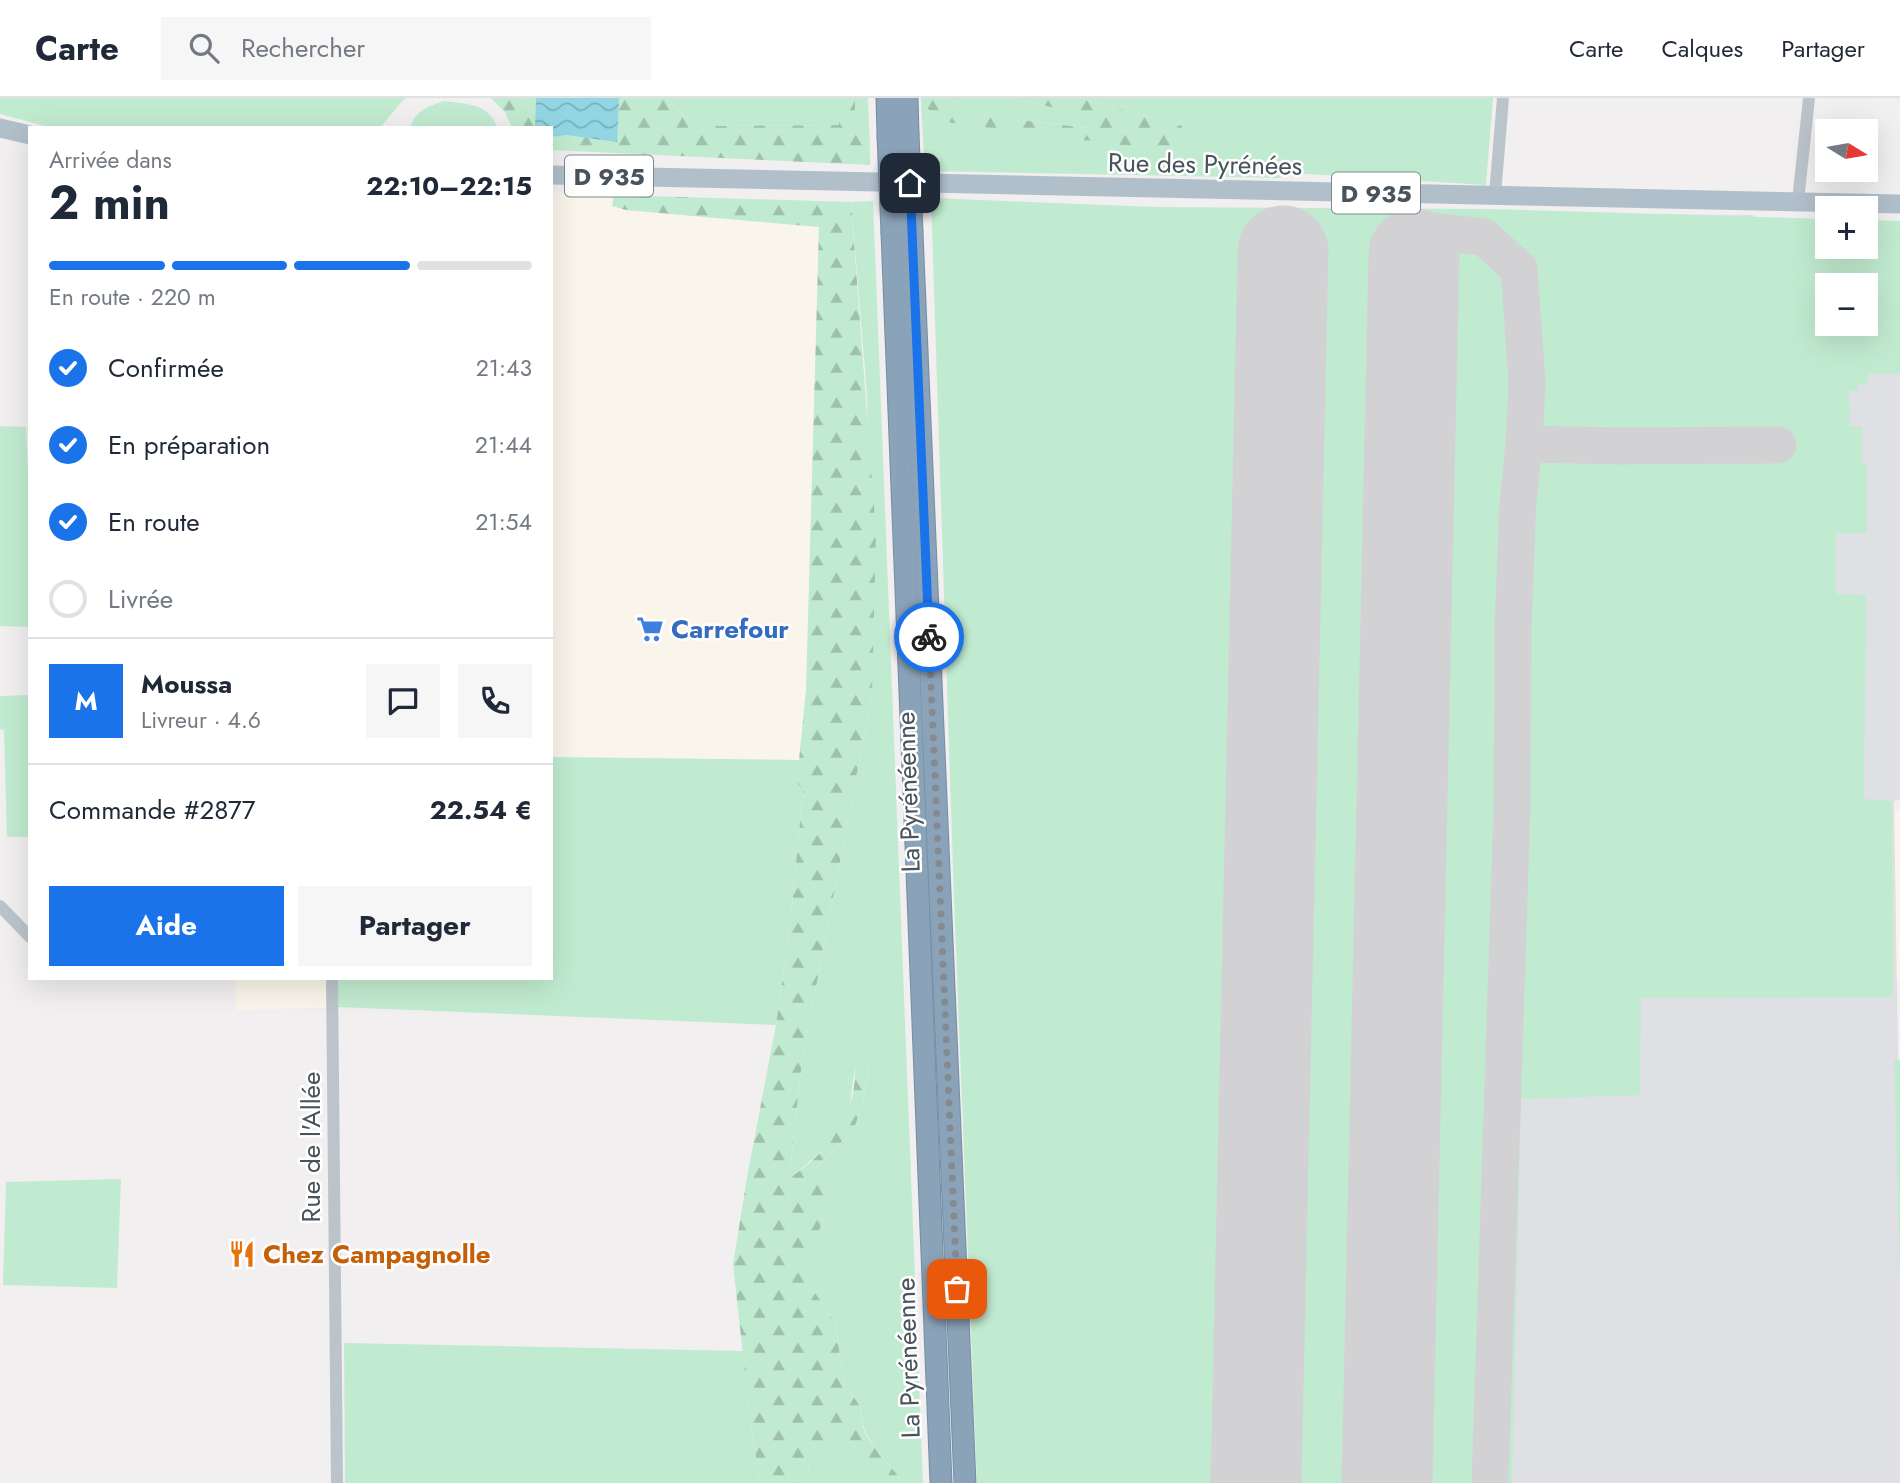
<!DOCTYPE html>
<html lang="fr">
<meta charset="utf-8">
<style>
body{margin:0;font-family:Jost,sans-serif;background:#f6f6f7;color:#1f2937;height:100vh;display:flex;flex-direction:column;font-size:26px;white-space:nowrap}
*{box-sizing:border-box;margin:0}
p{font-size:23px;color:#747a83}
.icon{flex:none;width:38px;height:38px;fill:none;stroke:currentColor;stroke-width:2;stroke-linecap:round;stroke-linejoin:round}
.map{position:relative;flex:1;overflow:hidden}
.details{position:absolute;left:28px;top:28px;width:525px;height:854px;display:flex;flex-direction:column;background:#fff;border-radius:0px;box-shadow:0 7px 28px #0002}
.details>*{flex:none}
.needle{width:46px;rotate:101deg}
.controls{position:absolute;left:1815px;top:21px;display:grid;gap:14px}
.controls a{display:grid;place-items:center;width:63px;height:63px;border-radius:0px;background:#fff;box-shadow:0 7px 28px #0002;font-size:35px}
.pin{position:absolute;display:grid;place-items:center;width:60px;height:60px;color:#fff;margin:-30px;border-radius:14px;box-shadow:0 4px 10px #0006}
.courier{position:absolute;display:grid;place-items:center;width:70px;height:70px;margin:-35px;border:5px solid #1a73e8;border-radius:50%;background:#fff;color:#222;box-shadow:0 2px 9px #0007}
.overview em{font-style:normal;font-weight:700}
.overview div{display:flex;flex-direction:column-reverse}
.overview{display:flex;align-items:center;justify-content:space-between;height:119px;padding:0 21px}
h1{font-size:46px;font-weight:700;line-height:52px}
.bar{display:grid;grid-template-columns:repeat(4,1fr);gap:10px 7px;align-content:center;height:84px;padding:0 21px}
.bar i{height:9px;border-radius:5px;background:#e0e1e3}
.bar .current{background:#1a73e8}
.bar p{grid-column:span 4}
.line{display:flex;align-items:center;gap:18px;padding:0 21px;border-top:2px solid #e0e1e3}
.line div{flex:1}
.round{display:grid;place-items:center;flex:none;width:74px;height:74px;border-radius:0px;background:#f6f6f7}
ol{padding:0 21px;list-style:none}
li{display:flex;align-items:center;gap:21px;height:77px}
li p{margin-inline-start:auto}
li .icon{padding:7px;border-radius:50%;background:#1a73e8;color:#fff;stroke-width:4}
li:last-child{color:#747a83}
li i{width:38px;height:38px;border:4px solid #e0e1e3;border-radius:50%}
.cta{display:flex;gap:14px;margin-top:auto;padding:14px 21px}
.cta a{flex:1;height:80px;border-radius:0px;background:#1a73e8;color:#fff;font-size:28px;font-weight:700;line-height:80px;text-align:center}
.cta a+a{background:#f6f6f7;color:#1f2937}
header{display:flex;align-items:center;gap:42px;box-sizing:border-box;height:98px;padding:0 35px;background:#fff;border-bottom:2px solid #e0e1e3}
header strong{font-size:33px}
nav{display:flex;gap:38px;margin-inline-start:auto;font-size:24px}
.search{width:490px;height:63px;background:#f6f6f7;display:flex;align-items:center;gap:18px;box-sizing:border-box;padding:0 24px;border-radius:0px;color:#747a83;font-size:26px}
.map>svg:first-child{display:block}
</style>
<header>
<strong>Carte</strong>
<div class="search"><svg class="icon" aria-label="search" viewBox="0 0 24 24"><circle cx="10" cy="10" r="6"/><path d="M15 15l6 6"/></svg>Rechercher</div>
<nav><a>Carte</a><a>Calques</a><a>Partager</a></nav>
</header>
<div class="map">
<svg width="1900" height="1385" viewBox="0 0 1900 1385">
<defs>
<pattern id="forest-firs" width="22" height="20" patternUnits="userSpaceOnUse" patternTransform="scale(1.75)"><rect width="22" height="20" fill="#c1ebd0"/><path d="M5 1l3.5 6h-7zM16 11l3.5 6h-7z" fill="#9fc1ac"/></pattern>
<pattern id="water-waves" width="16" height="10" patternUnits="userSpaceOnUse" patternTransform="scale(1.75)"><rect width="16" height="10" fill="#92d6e4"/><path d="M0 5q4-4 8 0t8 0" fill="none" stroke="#79b0bc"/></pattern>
</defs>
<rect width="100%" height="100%" fill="#f1efef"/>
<g fill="#faf5ea">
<path d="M551 94 614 97 612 108 626 112 819 129 806 592 799 662 551 659Z"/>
<path d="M1892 712H1900V884H1893Z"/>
<path d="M236 880H337L338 909 236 912Z"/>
</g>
<path fill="#dee0e3" d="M1636 116 1754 117 1752 249 1900 275V702L1894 703 1900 1081V1385H1078Z"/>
<g fill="#c1ebd0" fill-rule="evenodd">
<path d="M0 0H407L403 2 380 30H52L0 16Z"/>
<path d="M666 0H839L840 27 716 28 686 20Z"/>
<path d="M855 0H868L870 53 855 22Z"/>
<path d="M954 0H1011L1086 17 1088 30 982 17 956 10Z"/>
<path d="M1078 0H1493L1486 87 1292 75 1279 80 925 73 921 4 939 22 1145 50 1182 28Z"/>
<path d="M444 3C467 6 488 5 498 30H410C415 13 428 8 444 3Z"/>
<path d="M931 100 1156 109 1488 111 1827 121V149H1866V122L1900 123V276H1868V287L1858 286 1857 293H1849L1850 328 1862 329V366L1867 367V435H1836V496L1866 497 1864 701 1892 702 1893 899 1641 900 1640 997 1521 1001 1512 1385H977L954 801ZM1827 187H1866V226H1827Z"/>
<path d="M873 103 923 1385H904C892 1370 879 1356 869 1340 856 1321 870 1309 845 1291L835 1224 805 1180 815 1140 835 1100 816 1070 853 1033 863 1006 869 964 861 958C851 975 853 997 848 1016 839 1043 809 1063 789 1081L802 963 872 596 867 296 851 104Z"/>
<path d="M0 328 26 329 30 415V529L0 528Z"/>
<path d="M30 597V739H7L4 632 0 631V598Z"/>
<path d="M551 659 799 662 787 673 803 691 790 827 776 927 338 909 337 880H551Z"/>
<path d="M1894 962H1900V1183Z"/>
<path d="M121 1081 117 1190 3 1187 6 1084Z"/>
<path d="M344 1245 743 1253 750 1321 760 1385H345Z"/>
<path d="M832 1329 851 1346 884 1385H807L809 1367Z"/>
</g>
<g fill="url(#forest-firs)">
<path d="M491 0H666L686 20 717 28 839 27V0H855V21L870 53V67L551 52V30H512L505 14Z"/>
<path d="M921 0H954L956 10 982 17 1087 30 1086 17 1011 0H1078L1182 28 1181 52 1145 50 953 25 939 22 921 4Z"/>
<path d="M614 97 851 104 876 436 872 596 802 963 789 1080C819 1062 846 1030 853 995 856 980 853 973 860 958L869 963 863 1006 853 1033 816 1070 835 1100 815 1140 805 1180 835 1224 845 1291C870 1310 856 1321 868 1340 879 1356 892 1370 904 1385H884L851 1346 832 1330 809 1367 807 1385H760L750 1321 733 1166 748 1074 776 927 790 827 803 692 787 673 799 662 806 592 819 129 626 112 612 108Z"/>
</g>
<path fill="url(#water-waves)" d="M536 0H619L617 44 567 37 551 39V30H535Z"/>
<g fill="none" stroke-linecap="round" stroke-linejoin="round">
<g stroke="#d2d2d4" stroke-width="37">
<path d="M1423 132 1484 139 1519 171 1527 284 1524 346 1620 348 1778 347"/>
<path d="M1490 1385 1512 709 1513 528 1518 404 1524 346"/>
</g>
<g stroke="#d2d2d4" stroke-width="91">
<path d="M1256 1385 1283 153"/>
<path d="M1387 1385 1414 156"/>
</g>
<defs>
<g id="highway">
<path d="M887 0 888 37"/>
<path d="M907 0 908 36"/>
<path d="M892 135 941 1385"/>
<path d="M912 135 965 1385"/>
</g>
</defs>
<use href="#highway" stroke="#768ea5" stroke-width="23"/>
<g stroke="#bcc4cb" stroke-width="12">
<path d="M1495 97 1503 0"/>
<path d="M1798 103 1809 0"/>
<path d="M0 808 30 839"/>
<path d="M332 880 337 1385"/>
</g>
<g stroke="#b1bfcb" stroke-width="19">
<path d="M0 30 30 37"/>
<path d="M551 77 1900 106"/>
</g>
<use href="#highway" stroke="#8ba3b9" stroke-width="21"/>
<defs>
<g id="highway-bridge">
<path d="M908 36 912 135"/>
<path d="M888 37 892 135"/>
</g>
</defs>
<use href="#highway-bridge" stroke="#768ea5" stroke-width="23" stroke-linecap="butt"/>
<use href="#highway-bridge" stroke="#8ba3b9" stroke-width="21"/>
</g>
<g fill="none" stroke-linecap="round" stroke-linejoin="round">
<path stroke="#848a8f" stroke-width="7" stroke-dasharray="0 12.6" d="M929 539 957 1191"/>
<path stroke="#1a73e8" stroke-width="9" d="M910 85 929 539"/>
</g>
<defs>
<symbol id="supermarket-bare" viewBox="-9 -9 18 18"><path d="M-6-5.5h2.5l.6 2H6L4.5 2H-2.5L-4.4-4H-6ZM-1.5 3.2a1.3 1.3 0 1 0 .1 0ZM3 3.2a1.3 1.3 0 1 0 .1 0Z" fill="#3f7fe0" stroke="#fff" stroke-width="2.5" paint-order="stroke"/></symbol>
<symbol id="restaurant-bare" viewBox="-9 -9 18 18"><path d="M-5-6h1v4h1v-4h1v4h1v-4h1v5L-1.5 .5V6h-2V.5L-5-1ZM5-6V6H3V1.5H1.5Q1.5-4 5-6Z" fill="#e8710a" stroke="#fff" stroke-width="2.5" paint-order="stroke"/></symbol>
</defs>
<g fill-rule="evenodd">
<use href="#supermarket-bare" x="631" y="512" width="38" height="38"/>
<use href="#restaurant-bare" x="223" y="1137" width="38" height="38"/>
</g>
<g text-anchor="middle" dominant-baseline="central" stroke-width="5" stroke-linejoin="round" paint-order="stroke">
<g fill="#fff" stroke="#80878c" stroke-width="2">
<rect x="565" y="57.5" width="88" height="41" rx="5"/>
<rect x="1332" y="74.5" width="88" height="41" rx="5"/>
</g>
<g font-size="24" font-weight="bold" fill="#49535b">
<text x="609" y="78">D 935</text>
<text x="1376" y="95">D 935</text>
</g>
<g font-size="26" fill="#49535b" stroke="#fff">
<text transform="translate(1205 66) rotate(1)">Rue des Pyrénées</text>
<text transform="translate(908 694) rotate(-92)">La Pyrénéenne</text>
<text transform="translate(311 1049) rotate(-90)">Rue de l'Allée</text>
<text transform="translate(908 1260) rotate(-92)">La Pyrénéenne</text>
</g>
<g font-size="26" font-weight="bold" fill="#366cbe" stroke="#fff" text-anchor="start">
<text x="671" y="531">Carrefour</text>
</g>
<g font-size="26" font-weight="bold" fill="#c56008" stroke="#fff" text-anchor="start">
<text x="263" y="1156">Chez Campagnolle</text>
</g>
</g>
</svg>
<div class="controls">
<a><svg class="needle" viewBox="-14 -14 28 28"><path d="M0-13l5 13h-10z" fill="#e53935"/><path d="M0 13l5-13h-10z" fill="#747a83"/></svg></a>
<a>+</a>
<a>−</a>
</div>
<div class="pin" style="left:957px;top:1191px;background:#ea580c"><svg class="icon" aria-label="bag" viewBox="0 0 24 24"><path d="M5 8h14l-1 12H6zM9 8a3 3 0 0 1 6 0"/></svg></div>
<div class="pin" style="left:910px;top:85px;background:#1f2937"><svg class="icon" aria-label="home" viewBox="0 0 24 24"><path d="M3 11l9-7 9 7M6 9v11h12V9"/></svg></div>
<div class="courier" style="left:929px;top:539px"><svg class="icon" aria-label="bike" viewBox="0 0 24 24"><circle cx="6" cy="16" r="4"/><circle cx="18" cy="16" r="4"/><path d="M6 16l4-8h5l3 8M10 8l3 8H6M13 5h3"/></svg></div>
<section class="details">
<div class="overview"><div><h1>2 min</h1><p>Arrivée dans</p></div><em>22:10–22:15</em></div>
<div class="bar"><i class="current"></i><i class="current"></i><i class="current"></i><i></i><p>En route · 220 m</p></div>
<ol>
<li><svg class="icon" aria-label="check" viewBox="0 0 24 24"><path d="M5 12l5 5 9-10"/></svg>Confirmée<p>21:43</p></li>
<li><svg class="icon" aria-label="check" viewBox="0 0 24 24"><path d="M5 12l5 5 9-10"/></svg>En préparation<p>21:44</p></li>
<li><svg class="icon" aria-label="check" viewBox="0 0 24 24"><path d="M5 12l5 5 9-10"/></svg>En route<p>21:54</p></li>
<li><i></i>Livrée</li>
</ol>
<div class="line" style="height:126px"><b class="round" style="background:#1a73e8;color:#fff">M</b><div><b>Moussa</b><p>Livreur · 4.6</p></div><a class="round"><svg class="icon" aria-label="chat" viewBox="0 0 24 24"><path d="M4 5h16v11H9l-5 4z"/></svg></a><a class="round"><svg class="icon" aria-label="phone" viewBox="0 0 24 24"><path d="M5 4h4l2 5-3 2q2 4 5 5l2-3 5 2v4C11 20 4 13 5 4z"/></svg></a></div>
<div class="line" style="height:91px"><div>Commande #2877</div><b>22.54 €</b></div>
<div class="cta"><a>Aide</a><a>Partager</a></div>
</section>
</div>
